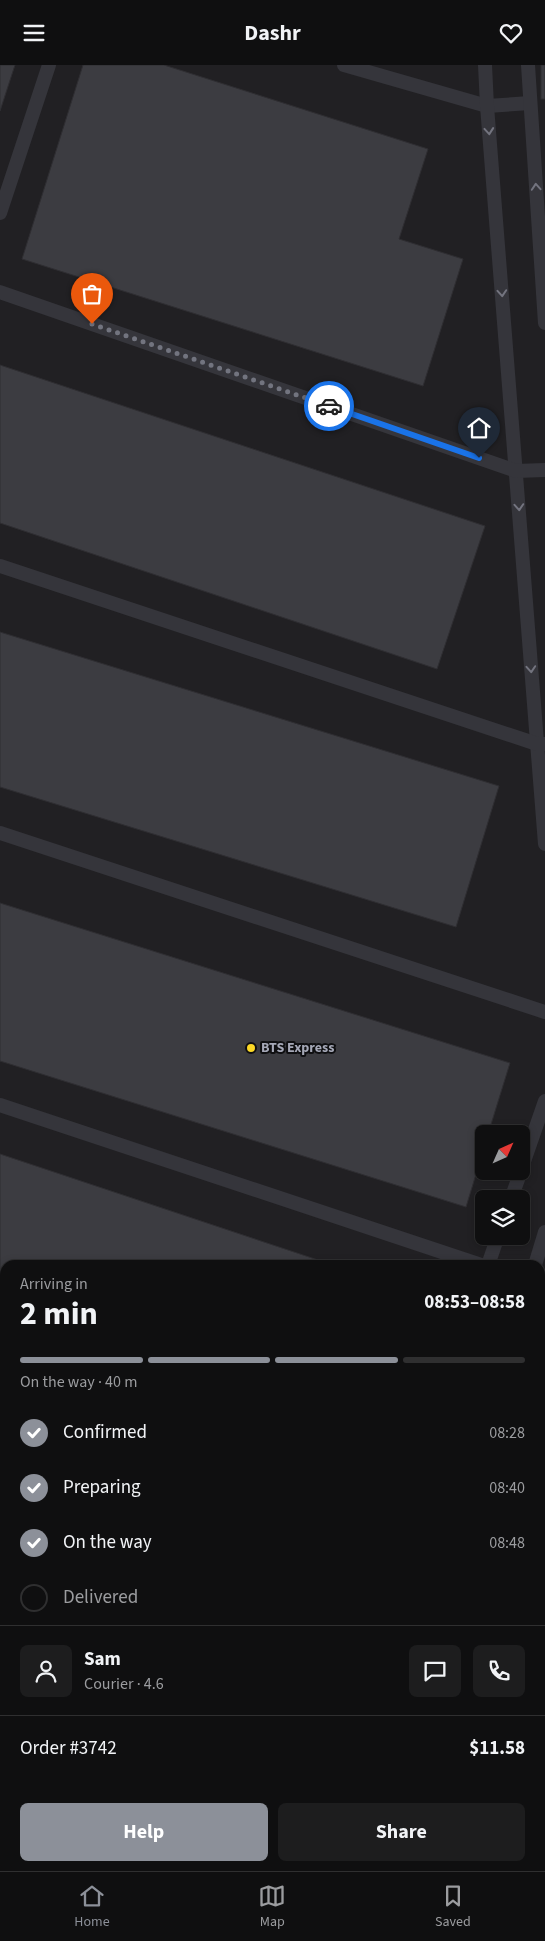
<!DOCTYPE html>
<meta charset="utf-8">
<style>
body{margin:0;font-family:"Source Sans 3",sans-serif;background:#1d1d1e;color:#f1f3f6;height:100vh;display:flex;flex-direction:column;font-size:19px;white-space:nowrap}
*{box-sizing:border-box;margin:0}
p{font-size:16px;color:#9b9c9f}
.icon{flex:none;width:28px;height:28px;fill:none;stroke:currentColor;stroke-width:2;stroke-linecap:round;stroke-linejoin:round}
.map{position:relative;flex:1;overflow:hidden}
.drawer{position:absolute;left:0px;top:1195px;width:545px;height:611px;display:flex;flex-direction:column;background:#0f0f10;border-radius:15px 15px 0 0;box-shadow:0 2px 8px #0003,0 0 0 1px #2f2f30}
.drawer>*{flex:none}
.needle{width:32px;rotate:45deg}
.tools{position:absolute;left:475px;top:1060px;display:grid;gap:10px}
.tools a{display:grid;place-items:center;width:55px;height:55px;border-radius:8px;background:#0f0f10;box-shadow:0 2px 8px #0003,0 0 0 1px #2f2f30;font-size:25px}
.pin{position:absolute;display:grid;place-items:center;width:42px;height:42px;color:#fff;margin:-51px -21px;border-radius:50% 50% 50% 0;rotate:-45deg;box-shadow:0 0 5px #0007}
.pin .icon{rotate:45deg}
.courier{position:absolute;display:grid;place-items:center;width:50px;height:50px;margin:-25px;border:4px solid #1a73e8;border-radius:50%;background:#fff;color:#222;box-shadow:0 1px 6px #0007}
.head em{font-style:normal;font-weight:700}
.head div{display:flex;flex-direction:column-reverse}
.head{display:flex;align-items:center;justify-content:space-between;height:85px;padding:0 20px}
h1{font-size:32px;font-weight:700;line-height:38px}
.bar{display:grid;grid-template-columns:repeat(4,1fr);gap:8px 5px;align-content:center;height:60px;padding:0 20px}
.bar i{height:6px;border-radius:4px;background:#2f2f30}
.bar .on{background:#8c9099}
.bar p{grid-column:span 4}
.line{display:flex;align-items:center;gap:12px;padding:0 20px;border-top:1px solid #2f2f30}
.line div{flex:1}
.round{display:grid;place-items:center;flex:none;width:52px;height:52px;border-radius:8px;background:#1d1d1e}
ol{padding:0 20px;list-style:none}
li{display:flex;align-items:center;gap:15px;height:55px}
li p{margin-inline-start:auto}
li .icon{padding:5px;border-radius:50%;background:#8c9099;color:#fff;stroke-width:4}
li:last-child{color:#9b9c9f}
li i{width:28px;height:28px;border:2px solid #2f2f30;border-radius:50%}
.button{display:flex;gap:10px;margin-top:auto;padding:10px 20px}
.button a{flex:1;height:58px;border-radius:8px;background:#8c9099;color:#fff;font-size:20px;font-weight:700;line-height:58px;text-align:center}
.button a+a{background:#1d1d1e;color:#f1f3f6}
header{display:flex;justify-content:space-between;align-items:center;height:65px;padding:0 20px;background:#0f0f10;font-size:22px;font-weight:700}
.dock{display:flex;justify-content:space-around;align-items:center;height:70px;border-top:1px solid #2f2f30;background:#0f0f10;font-size:14px;color:#9b9c9f}
.dock a{display:grid;justify-items:center;gap:2px}
.dock .on{color:#8c9099}
.map>svg:first-child{display:block}
</style>
<header><svg class="icon" aria-label="menu" viewBox="0 0 24 24"><path d="M4 6h16M4 12h16M4 18h16"/></svg>Dashr<svg class="icon" aria-label="heart" viewBox="0 0 24 24"><path d="M12 20l-8-8c-3-5 5-10 8-4 3-6 11-1 8 4z"/></svg></header>
<div class="map">
<svg width="545" height="1806" viewBox="0 0 545 1806">
<rect width="100%" height="100%" fill="#141416"/>
<path fill="#212023" fill-rule="evenodd" d="M0 0H545V1806H0ZM484 1069H521V1106H484ZM484 1134H521V1171H484ZM5 1200H540V1801H5Z"/>
<g fill="#3c3c41" stroke="#2f2e32">
<path d="M0 0H15L0 46Z"/>
<path d="M83 0H164L428 84 399 174 463 194 423 321 22 194Z"/>
<rect x="541" y="0" width="4" height="34"/>
<path d="M0 300 485 461 437 604 0 458Z"/>
<path d="M0 567 499 721 456 862 0 722Z"/>
<path d="M0 838 510 998 488 1069H484V1083L466 1142 0 996Z"/>
<path d="M0 1089 333 1200H5V1335L0 1333Z"/>
<path d="M0 1417 5 1418V1621L0 1620Z"/>
<path d="M0 1698 5 1700V1801H243L242 1806H0Z"/>
</g>
<g fill="none" stroke-linecap="round" stroke-linejoin="round">
<g stroke="#35353b" stroke-width="14">
<path d="M344 0 487 41 530 38"/>
<path d="M485 0 487 41 545 779"/>
<path d="M528 0 545 258"/>
<path d="M0 148 49 0"/>
<path d="M0 227 516 406 545 405"/>
<path d="M0 501 537 679H545"/>
<path d="M0 768 545 947"/>
<path d="M0 1040 481 1200"/>
<path d="M521 1105 545 1036"/>
<path d="M511 1134 521 1106"/>
<path d="M488 1200 498 1171"/>
<path d="M535 1200 545 1167"/>
<path d="M540 1218 545 1219"/>
<path d="M0 1387 5 1389"/>
<path d="M540 1571 545 1573"/>
<path d="M0 1669 5 1670"/>
<path d="M415 1801 430 1806"/>
<path d="M286 1806 287 1801"/>
<path d="M346 1806 348 1801"/>
</g>
</g>
<defs><path id="oneway-chevron" d="M-2-3.5L2.5 0L-2 3.5" fill="none" stroke-width="1.6" stroke-linecap="round" stroke-linejoin="round" transform="scale(1.25)"/></defs>
<g stroke="#73747f">
<use href="#oneway-chevron" transform="translate(489 66) rotate(85)"/>
<use href="#oneway-chevron" transform="translate(536 122) rotate(-94)"/>
<use href="#oneway-chevron" transform="translate(502 228) rotate(86)"/>
<use href="#oneway-chevron" transform="translate(519 442) rotate(86)"/>
<use href="#oneway-chevron" transform="translate(531 604) rotate(86)"/>
</g>
<g fill="none" stroke-linecap="round" stroke-linejoin="round">
<path stroke="#72747f" stroke-width="5" stroke-dasharray="0 9" d="M92 259 329 341"/>
<path stroke="#1a73e8" stroke-width="6" d="M329 341 479 393"/>
</g>
<circle fill="#fcd826" stroke="#0f0f11" stroke-width="2" cx="251" cy="983" r="5"/>
<g text-anchor="middle" dominant-baseline="central" stroke-width="4" stroke-linejoin="round" paint-order="stroke">
<g font-size="14" font-weight="bold" fill="#a5a8b7" stroke="#0f0f11" text-anchor="start">
<text x="261" y="983">BTS Express</text>
</g>
</g>
</svg>
<div class="tools">
<a><svg class="needle" viewBox="-14 -14 28 28"><path d="M0-13l5 13h-10z" fill="#e53935"/><path d="M0 13l5-13h-10z" fill="#9b9c9f"/></svg></a>
<a><svg class="icon" aria-label="layers" viewBox="0 0 24 24"><path d="M12 4l9 5-9 5-9-5zM3 14l9 5 9-5"/></svg></a>
</div>
<div class="pin" style="left:92px;top:259px;background:#ea580c"><svg class="icon" aria-label="bag" viewBox="0 0 24 24"><path d="M5 8h14l-1 12H6zM9 8a3 3 0 0 1 6 0"/></svg></div>
<div class="pin" style="left:479px;top:393px;background:#1f2937"><svg class="icon" aria-label="home" viewBox="0 0 24 24"><path d="M3 11l9-7 9 7M6 9v11h12V9"/></svg></div>
<div class="courier" style="left:329px;top:341px"><svg class="icon" aria-label="car" viewBox="0 0 24 24"><path d="M5 17H2v-5l4-1 3-4h7l3 4 3 1v5h-3M9 17h6M6 11h13"/><circle cx="7" cy="17" r="2"/><circle cx="17" cy="17" r="2"/></svg></div>
<section class="drawer">
<div class="head"><div><h1>2 min</h1><p>Arriving in</p></div><em>08:53–08:58</em></div>
<div class="bar"><i class="on"></i><i class="on"></i><i class="on"></i><i></i><p>On the way · 40 m</p></div>
<ol>
<li><svg class="icon" aria-label="check" viewBox="0 0 24 24"><path d="M5 12l5 5 9-10"/></svg>Confirmed<p>08:28</p></li>
<li><svg class="icon" aria-label="check" viewBox="0 0 24 24"><path d="M5 12l5 5 9-10"/></svg>Preparing<p>08:40</p></li>
<li><svg class="icon" aria-label="check" viewBox="0 0 24 24"><path d="M5 12l5 5 9-10"/></svg>On the way<p>08:48</p></li>
<li><i></i>Delivered</li>
</ol>
<div class="line" style="height:90px"><a class="round"><svg class="icon" aria-label="person" viewBox="0 0 24 24"><circle cx="12" cy="8" r="4"/><path d="M4 21q1-7 8-7t8 7"/></svg></a><div><b>Sam</b><p>Courier · 4.6</p></div><a class="round"><svg class="icon" aria-label="chat" viewBox="0 0 24 24"><path d="M4 5h16v11H9l-5 4z"/></svg></a><a class="round"><svg class="icon" aria-label="phone" viewBox="0 0 24 24"><path d="M5 4h4l2 5-3 2q2 4 5 5l2-3 5 2v4C11 20 4 13 5 4z"/></svg></a></div>
<div class="line" style="height:65px"><div>Order #3742</div><b>$11.58</b></div>
<div class="button"><a>Help</a><a>Share</a></div>
</section>
</div>
<nav class="dock">
<a class="on"><svg class="icon" aria-label="home" viewBox="0 0 24 24"><path d="M3 11l9-7 9 7M6 9v11h12V9"/></svg>Home</a>
<a><svg class="icon" aria-label="map" viewBox="0 0 24 24"><path d="M3 6l6-2 6 2 6-2v14l-6 2-6-2-6 2zM9 4v14M15 6v14"/></svg>Map</a>
<a><svg class="icon" aria-label="saved" viewBox="0 0 24 24"><path d="M7 4h10v16l-5-4-5 4z"/></svg>Saved</a>
</nav>
